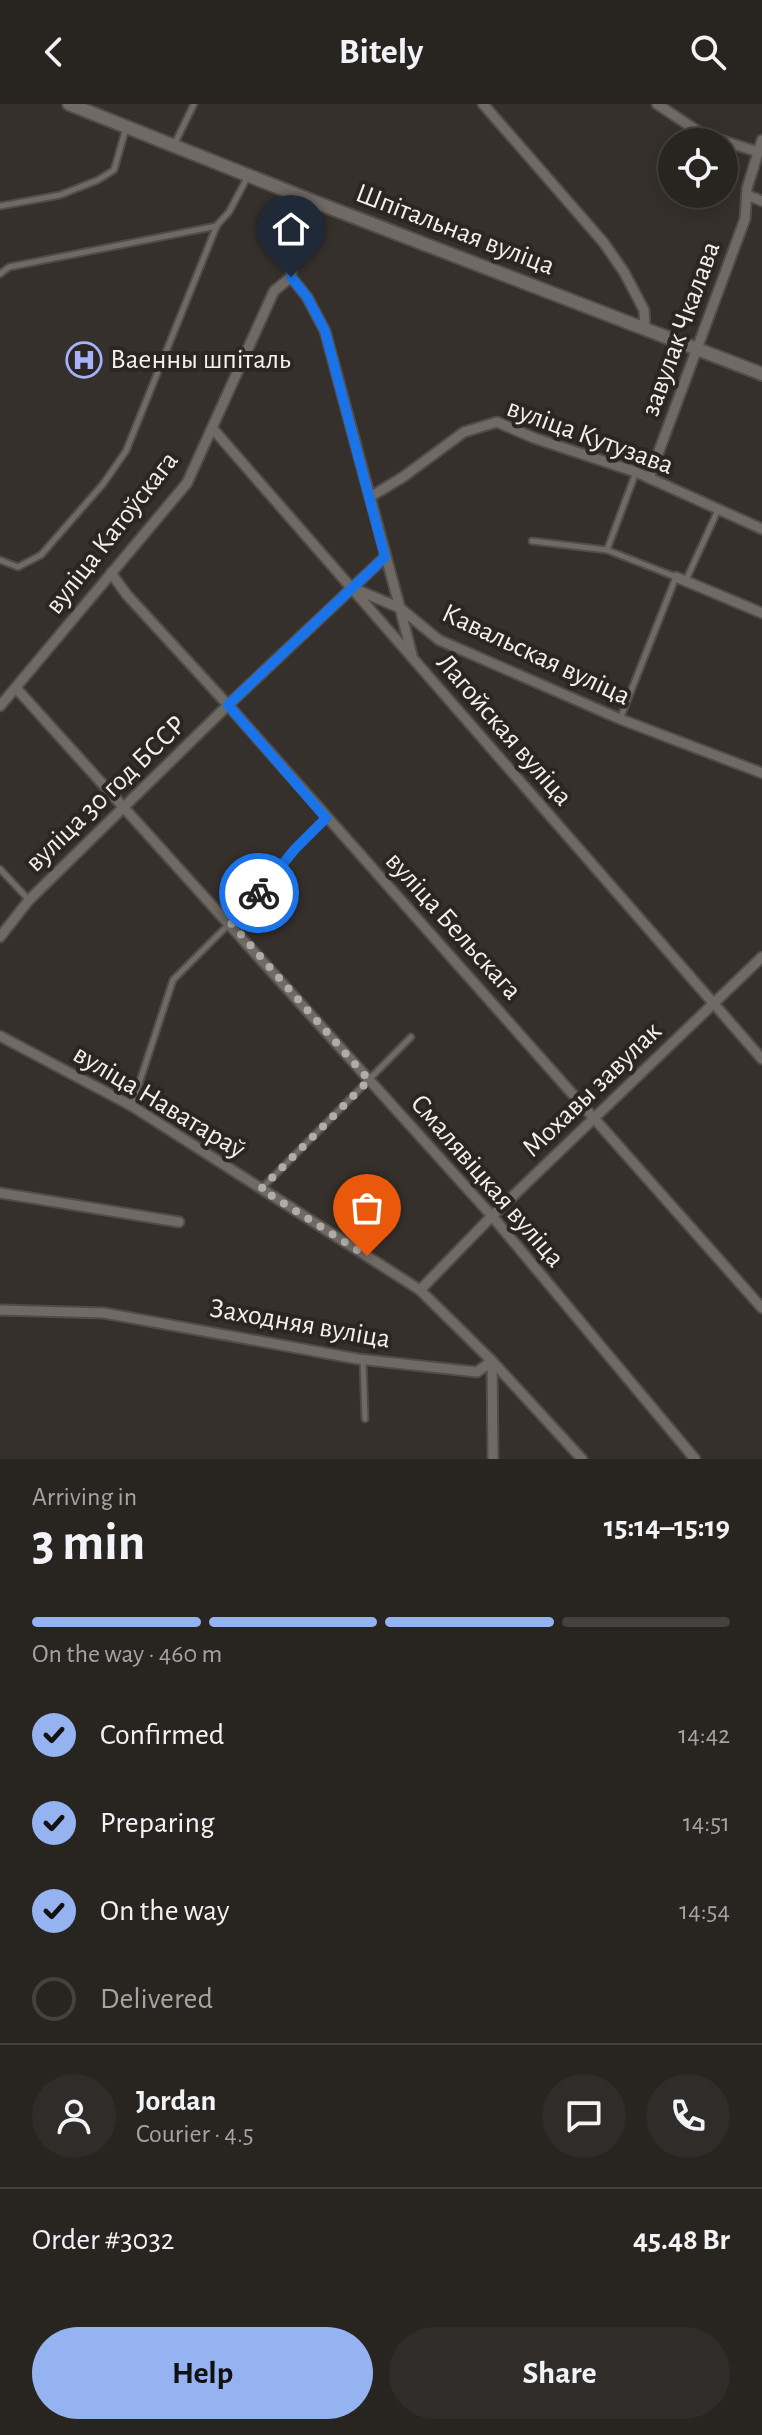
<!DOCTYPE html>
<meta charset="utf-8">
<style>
body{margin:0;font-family:"Alegreya Sans",sans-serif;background:#302c29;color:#f1f3f6;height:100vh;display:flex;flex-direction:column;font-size:30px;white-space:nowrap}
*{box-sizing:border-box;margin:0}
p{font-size:26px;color:#a5a4a5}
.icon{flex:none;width:44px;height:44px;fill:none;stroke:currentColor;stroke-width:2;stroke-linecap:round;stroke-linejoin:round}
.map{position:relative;height:1355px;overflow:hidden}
.sheet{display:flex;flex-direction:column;background:#282420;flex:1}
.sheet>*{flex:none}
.tools{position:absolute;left:658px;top:24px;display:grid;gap:16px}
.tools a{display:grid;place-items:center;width:80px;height:80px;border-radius:50%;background:#282420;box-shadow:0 4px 20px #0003,0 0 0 2px #44413e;font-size:40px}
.pin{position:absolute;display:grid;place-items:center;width:68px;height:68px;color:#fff;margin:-82px -34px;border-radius:50% 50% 50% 0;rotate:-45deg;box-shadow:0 0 8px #0007}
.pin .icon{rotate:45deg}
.courier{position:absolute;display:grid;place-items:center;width:80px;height:80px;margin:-40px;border:6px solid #1a73e8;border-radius:50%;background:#fff;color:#222;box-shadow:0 2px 10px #0007}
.summary em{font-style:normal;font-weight:700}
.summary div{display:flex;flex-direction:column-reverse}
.summary{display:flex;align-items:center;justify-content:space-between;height:136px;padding:0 32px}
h1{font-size:52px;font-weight:700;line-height:60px}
.bar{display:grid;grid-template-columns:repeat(4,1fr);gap:12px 8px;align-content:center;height:96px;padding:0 32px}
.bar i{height:10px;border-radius:6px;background:#44413e}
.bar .selected{background:#95b2f1}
.bar p{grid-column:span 4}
.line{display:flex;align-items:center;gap:20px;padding:0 32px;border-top:2px solid #44413e}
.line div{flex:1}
.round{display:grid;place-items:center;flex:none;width:84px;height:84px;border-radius:42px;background:#302c29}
ol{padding:0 32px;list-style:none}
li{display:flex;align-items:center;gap:24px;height:88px}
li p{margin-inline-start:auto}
li .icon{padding:8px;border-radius:50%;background:#95b2f1;color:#111;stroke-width:4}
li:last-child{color:#a5a4a5}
li i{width:44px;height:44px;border:4px solid #44413e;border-radius:50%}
.cta{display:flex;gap:16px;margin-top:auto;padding:16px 32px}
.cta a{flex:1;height:92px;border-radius:48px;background:#95b2f1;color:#111;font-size:32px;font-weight:700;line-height:92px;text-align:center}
.cta a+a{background:#302c29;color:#f1f3f6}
header{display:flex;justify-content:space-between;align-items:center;height:104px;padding:0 32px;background:#282420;font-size:36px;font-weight:700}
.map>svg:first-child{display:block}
</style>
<header><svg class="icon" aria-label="back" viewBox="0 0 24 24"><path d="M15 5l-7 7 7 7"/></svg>Bitely<svg class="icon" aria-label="search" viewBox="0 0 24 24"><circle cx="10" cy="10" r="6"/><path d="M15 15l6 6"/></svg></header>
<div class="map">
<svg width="762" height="1355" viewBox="0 0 762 1355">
<rect width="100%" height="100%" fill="#35302b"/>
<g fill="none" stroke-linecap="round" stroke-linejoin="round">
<defs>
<g id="lane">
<path d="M174 41 194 0"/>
<path d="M0 102 60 91 98 76 114 66 126 24"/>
<path d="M0 170 9 163 217 122"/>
<path d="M532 437 607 446 676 473 620 615"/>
<path d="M607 446 636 368"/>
<path d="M0 456 18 463 41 451 103 380 126 347 217 121 229 108 248 72"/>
<path d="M686 476 718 406"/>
<path d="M0 765 29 796"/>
<path d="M132 1001 173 876 265 784 295 745 326 714"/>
<path d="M261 1085 411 933"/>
<path d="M363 1256 365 1315"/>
</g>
<g id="street">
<path d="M483 0 604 139 624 168 644 206 645 223"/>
<path d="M657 0 702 30 758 48"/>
<path d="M747 91 762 97"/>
<path d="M291 173 307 193 325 227 400 504 439 536 620 615 762 669"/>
<path d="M213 325 762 955"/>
<path d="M649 374 745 115 747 84 762 36"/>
<path d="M370 393 403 373 464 328 497 318 534 334 636 368 762 425"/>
<path d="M111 469 127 491 228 601 762 1204"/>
<path d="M676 473 762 509"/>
<path d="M355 485 400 504 412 551"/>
<path d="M16 584 492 1112 695 1355"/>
<path d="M0 602 187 379 274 187 291 173 293 150 315 98"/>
<path d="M0 833 29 796 228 601 385 453"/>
<path d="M0 932 132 1002 420 1186 492 1257 582 1355"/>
<path d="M0 1089 179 1118"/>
<path d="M420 1186 492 1112 762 853"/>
<path d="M0 1206 104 1209 358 1255 477 1268 492 1257"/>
<path d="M492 1257 493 1355"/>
</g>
<path id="secondary" d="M69 0 315 98 762 270"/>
</defs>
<use href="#lane" stroke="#504c48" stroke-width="9"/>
<use href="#street" stroke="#504c48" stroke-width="13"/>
<use href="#secondary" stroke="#504c48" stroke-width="16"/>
<use href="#lane" stroke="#6f6a64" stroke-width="5"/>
<use href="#street" stroke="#6f6a64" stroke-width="9"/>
<use href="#secondary" stroke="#6f6a64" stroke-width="12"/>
</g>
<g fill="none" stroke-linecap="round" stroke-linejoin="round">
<path stroke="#b0ada9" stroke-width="8" stroke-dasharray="0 14.4" d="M259 789 230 818 369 976 261 1085 367 1152"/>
<path stroke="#1a73e8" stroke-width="10" d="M259 789 295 745 326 714 228 601 385 453 325 227 307 193 291 173"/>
</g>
<defs>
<symbol id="hospital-ring" viewBox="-11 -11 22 22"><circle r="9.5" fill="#2b2622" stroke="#a7b1fc" stroke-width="1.5"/><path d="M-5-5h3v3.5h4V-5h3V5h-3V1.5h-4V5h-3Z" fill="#a7b1fc"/></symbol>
</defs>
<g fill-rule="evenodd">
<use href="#hospital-ring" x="64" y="236" width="40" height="40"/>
</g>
<g text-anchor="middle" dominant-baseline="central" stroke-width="8" stroke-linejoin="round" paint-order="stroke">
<g font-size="28" fill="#f3f0ed" stroke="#2b2622">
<text transform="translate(455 126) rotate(21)">Шпітальная вуліца</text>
<text transform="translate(681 225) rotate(-70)">завулак Чкалава</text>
<text transform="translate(590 333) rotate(20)">вуліца Кутузава</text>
<text transform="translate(112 429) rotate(-52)">вуліца Катоўскага</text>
<text transform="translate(536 551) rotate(25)">Кавальская вуліца</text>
<text transform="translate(504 626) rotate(49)">Лагойская вуліца</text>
<text transform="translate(106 690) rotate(-44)">вуліца 30 год БССР</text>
<text transform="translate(453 822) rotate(48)">вуліца Бельскага</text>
<text transform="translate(592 986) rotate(-44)">Мохавы завулак</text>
<text transform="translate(159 998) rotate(31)">вуліца Наватараў</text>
<text transform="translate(487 1077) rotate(49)">Смалявіцкая вуліца</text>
<text transform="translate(300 1220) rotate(10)">Заходняя вуліца</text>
</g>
<g font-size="28" fill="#f3f0ed" stroke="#2b2622" text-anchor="start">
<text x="110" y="256">Ваенны шпіталь</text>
</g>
</g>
</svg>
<div class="tools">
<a><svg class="icon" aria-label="locate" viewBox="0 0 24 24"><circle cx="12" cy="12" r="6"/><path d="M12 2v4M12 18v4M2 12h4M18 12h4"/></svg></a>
</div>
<div class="pin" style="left:367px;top:1152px;background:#ea580c"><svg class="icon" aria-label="bag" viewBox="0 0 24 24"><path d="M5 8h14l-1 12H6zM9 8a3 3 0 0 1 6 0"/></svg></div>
<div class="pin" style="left:291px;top:173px;background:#1f2937"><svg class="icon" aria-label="home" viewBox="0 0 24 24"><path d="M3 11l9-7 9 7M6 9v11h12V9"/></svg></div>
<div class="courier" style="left:259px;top:789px"><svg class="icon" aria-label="bike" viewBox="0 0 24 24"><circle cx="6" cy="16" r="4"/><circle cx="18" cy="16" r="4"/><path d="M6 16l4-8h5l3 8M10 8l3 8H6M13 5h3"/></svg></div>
</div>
<section class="sheet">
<div class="summary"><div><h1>3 min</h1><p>Arriving in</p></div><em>15:14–15:19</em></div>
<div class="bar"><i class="selected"></i><i class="selected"></i><i class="selected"></i><i></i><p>On the way · 460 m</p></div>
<ol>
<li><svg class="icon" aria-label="check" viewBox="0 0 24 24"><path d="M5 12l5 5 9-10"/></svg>Confirmed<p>14:42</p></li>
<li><svg class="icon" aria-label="check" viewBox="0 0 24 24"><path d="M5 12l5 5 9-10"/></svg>Preparing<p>14:51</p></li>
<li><svg class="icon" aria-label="check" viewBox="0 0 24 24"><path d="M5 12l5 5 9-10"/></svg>On the way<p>14:54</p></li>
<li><i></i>Delivered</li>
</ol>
<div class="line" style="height:144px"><a class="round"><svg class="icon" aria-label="person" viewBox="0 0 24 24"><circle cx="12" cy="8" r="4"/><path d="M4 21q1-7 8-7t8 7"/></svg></a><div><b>Jordan</b><p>Courier · 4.5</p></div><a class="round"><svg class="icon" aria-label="chat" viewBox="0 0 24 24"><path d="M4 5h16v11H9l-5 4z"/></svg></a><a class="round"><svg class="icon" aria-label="phone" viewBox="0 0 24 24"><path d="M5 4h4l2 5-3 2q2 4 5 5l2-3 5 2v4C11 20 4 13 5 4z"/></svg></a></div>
<div class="line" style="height:104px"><div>Order #3032</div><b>45.48 Br</b></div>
<div class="cta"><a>Help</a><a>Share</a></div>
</section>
